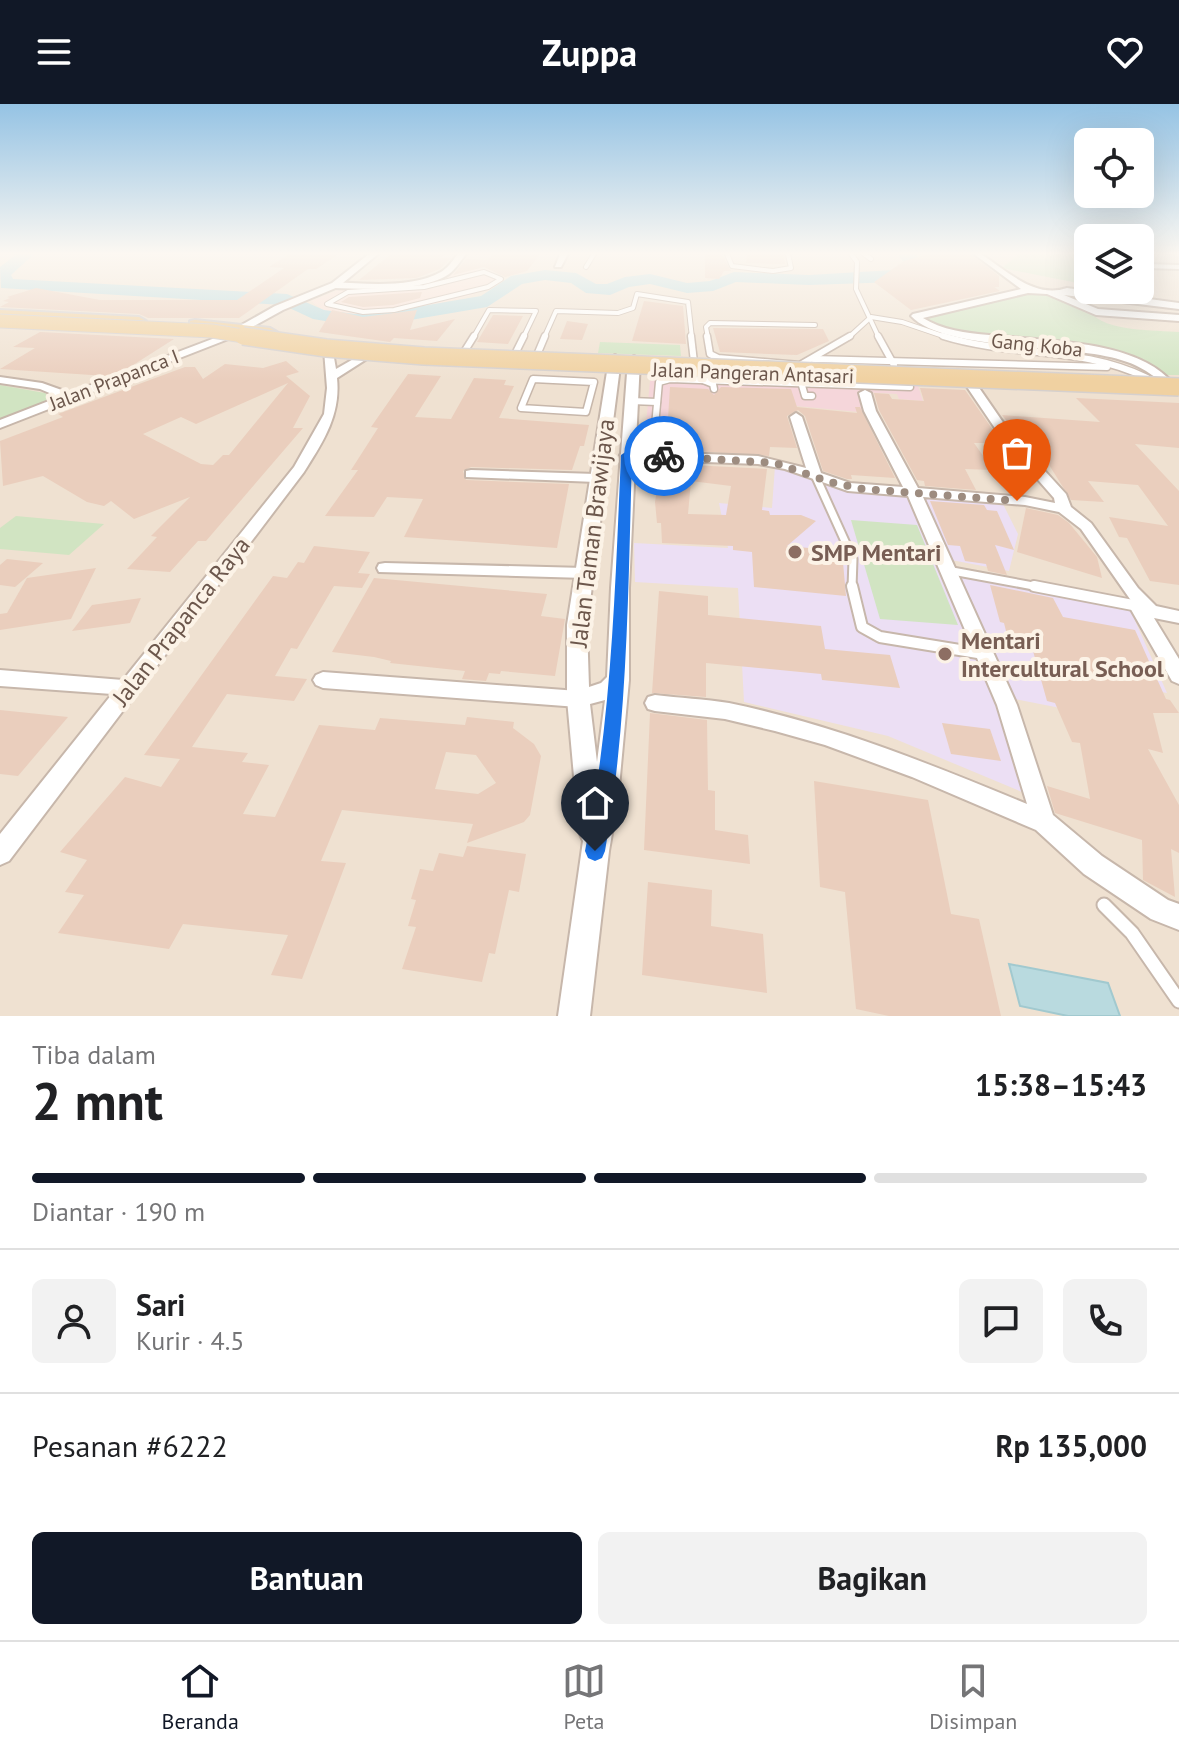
<!DOCTYPE html>
<html lang="id">
<meta charset="utf-8">
<style>
body{margin:0;font-family:"PT Sans",sans-serif;background:#f2f2f2;color:#202124;height:100vh;display:flex;flex-direction:column;font-size:30px;white-space:nowrap}
*{box-sizing:border-box;margin:0}
p{font-size:26px;color:#757577}
.icon{flex:none;width:44px;height:44px;fill:none;stroke:currentColor;stroke-width:2;stroke-linecap:round;stroke-linejoin:round}
.map{position:relative;height:912px;overflow:hidden}
.panel{display:flex;flex-direction:column;background:#fff;flex:1}
.panel>*{flex:none}
.controls{position:absolute;left:1074px;top:24px;display:grid;gap:16px}
.controls a{display:grid;place-items:center;width:80px;height:80px;border-radius:12px;background:#fff;box-shadow:0 8px 32px #0002;font-size:40px}
.pin{position:absolute;display:grid;place-items:center;width:68px;height:68px;color:#fff;margin:-82px -34px;border-radius:50% 50% 50% 0;rotate:-45deg;box-shadow:0 0 8px #0007}
.pin .icon{rotate:45deg}
.courier{position:absolute;display:grid;place-items:center;width:80px;height:80px;margin:-40px;border:6px solid #1a73e8;border-radius:50%;background:#fff;color:#222;box-shadow:0 2px 10px #0007}
.overview em{font-style:normal;font-weight:600}
.overview div{display:flex;flex-direction:column-reverse}
.overview{display:flex;align-items:center;justify-content:space-between;height:136px;padding:0 32px}
h1{font-size:52px;font-weight:600;line-height:60px}
.bar{display:grid;grid-template-columns:repeat(4,1fr);gap:12px 8px;align-content:center;height:96px;padding:0 32px}
.bar i{height:10px;border-radius:6px;background:#e0e0e0}
.bar .active{background:#111827}
.bar p{grid-column:span 4}
.line{display:flex;align-items:center;gap:20px;padding:0 32px;border-top:2px solid #e0e0e0}
.line div{flex:1}
.round{display:grid;place-items:center;flex:none;width:84px;height:84px;border-radius:12px;background:#f2f2f2}
.button{display:flex;gap:16px;margin-top:auto;padding:16px 32px}
.button a{flex:1;height:92px;border-radius:12px;background:#111827;color:#fff;font-size:32px;font-weight:600;line-height:92px;text-align:center}
.button a+a{background:#f2f2f2;color:#202124}
header{display:flex;justify-content:space-between;align-items:center;height:104px;padding:0 32px;background:#111827;color:#fff;font-size:36px;font-weight:600}
.dock{display:flex;justify-content:space-around;align-items:center;height:112px;border-top:2px solid #e0e0e0;background:#fff;font-size:22px;color:#757577}
.dock a{display:grid;justify-items:center;gap:4px}
.dock .active{color:#111827}
.map>svg:first-child{display:block}
</style>
<header><svg class="icon" aria-label="menu" viewBox="0 0 24 24"><path d="M4 6h16M4 12h16M4 18h16"/></svg>Zuppa<svg class="icon" aria-label="heart" viewBox="0 0 24 24"><path d="M12 20l-8-8c-3-5 5-10 8-4 3-6 11-1 8 4z"/></svg></header>
<div class="map">
<svg width="1179" height="912" viewBox="0 0 1179 912">
<rect width="100%" height="100%" fill="#f9efe2"/>
<path fill="#efe1d1" d="M0 150H1088V186H1140V150H1179V912H0Z"/>
<path fill="#f8e0d6" d="M461 165H489L504 176 472 191 384 213 338 210 322 206 311 197 345 183 426 179Z"/>
<g fill="#ecdff4">
<path d="M775 362 791 364 841 386 909 393 939 461 1125 494 1167 589 1098 576 1111 614 1015 595 1025 623 1039 695 888 632 744 598 738 484 635 478 634 439 728 444 719 399 772 404Z"/>
<path d="M922 390 1002 398 1018 430 1009 467 946 455Z"/>
</g>
<path fill="#f5d6da" d="M673 270 918 282 923 297 899 295 897 290 862 288 870 309 711 294 710 347 644 342 650 277Z"/>
<g fill="#d1e4c2">
<path d="M1019 150H1088V181L1002 164Z"/>
<path d="M1022 188H1045L1091 208C1104 228 1156 226 1179 228V271H1166L1136 255 944 225 920 213Z"/>
<path d="M600 238 680 241 681 252 598 249Z"/>
<path d="M0 281 45 289 51 296 0 316Z"/>
<path d="M16 412 104 420 69 451 0 445V424Z"/>
<path d="M851 416 917 421 958 521 880 515Z"/>
</g>
<path fill="#b9dadf" stroke="#a1c9cf" stroke-width="2" d="M1009 860 1108 879 1120 912H1068L1020 902Z"/>
<g fill="none" stroke-linecap="round" stroke-linejoin="round">
<path fill="#b9dadf" fill-rule="evenodd" d="M17 150H34L11 171 13 175 287 190 324 206 355 210 387 208 481 192 511 172 545 166 576 169 596 180H607L625 173 650 170 687 179 710 177 734 168 809 171 911 165 899 153 900 150H916L928 165 925 173 897 178 809 181 736 178 713 187 687 189 650 180 629 183 610 191 586 189 571 179 545 176 522 180 487 203 387 220 355 222 313 215 283 201 1 184 0 163Z"/>
</g>
<g fill="#eacebd" fill-rule="evenodd">
<path d="M289 150H339L316 165H308L239 214H148L139 210 0 203 9 198 3 197 10 194 7 193 36 184 100 196H237L284 164 269 163Z"/>
<path d="M391 150H445L440 154H451L440 165 416 174 359 176Z"/>
<path d="M492 150 517 151 540 150 527 167 505 173 484 163 453 171 466 155 488 156Z"/>
<path d="M705 150H722L731 167H724L719 175 705 174Z"/>
<path d="M747 150H783L785 160 746 159Z"/>
<path d="M928 150H971L999 172V183H994L1000 187 911 206 874 178 904 157Z"/>
<path d="M422 188 420 194 393 201 363 203 341 198 349 193Z"/>
<path d="M644 197 683 202 686 240 632 237Z"/>
<path d="M332 206 363 213 417 206 410 226 455 215 437 237 394 234 390 238 319 228Z"/>
<path d="M493 211 523 212 508 240 477 238Z"/>
<path d="M567 217 588 220 582 236 560 235Z"/>
<path d="M713 224 823 225 829 237 797 251 720 248Z"/>
<path d="M40 228 174 235 130 263 107 272 0 265 35 244 13 243Z"/>
<path d="M286 257 299 268 286 272 310 292 293 324H303L206 437H198L170 468 127 465 157 433 151 432 190 393 134 415 111 397 104 402 87 398 43 372 3 382 0 337 63 313 58 310 185 263H195L203 275 225 260 263 264ZM288 279 229 351H223L213 361 201 360 143 330 181 313 196 320Z"/>
<path d="M408 270 441 272 415 313 451 315 474 274 506 276 504 281 514 282 499 314 589 321 584 342H580L572 366 471 363 463 367 466 376 569 380 557 444 404 433 423 395 387 393 374 413 325 412 358 366H351L378 324 371 323Z"/>
<path d="M670 283 708 285 714 291 721 283 791 285 797 303 857 309 855 303H860L895 374 851 371 852 375H847L823 367 805 312 798 306 787 312 797 344 770 343 769 352 666 345Z"/>
<path d="M920 284 965 286 1002 339H974L993 366 965 365 976 386 925 382 924 377 917 376 879 306 874 289 889 290 892 295 924 297Z"/>
<path d="M1076 294 1179 299V344L1135 340 1179 387V481L1150 477 1127 434 1119 433 1109 413 1168 422 1138 381 1088 377 1104 398 1071 396 1036 340H1024L1002 311 1100 318Z"/>
<path d="M652 359 767 365 762 406 769 407 770 411H801L816 417 787 442 842 447 846 492 754 483 752 448 733 446V442L662 439 661 419H657L655 398 659 373 649 372ZM691 377 731 382 726 411 688 410Z"/>
<path d="M930 397 984 401 987 406 997 407 1014 446 995 441 1007 471 988 467 986 460 965 457 960 442 948 441Z"/>
<path d="M1026 404 1058 411 1069 419 1097 453 1102 474 1017 448Z"/>
<path d="M314 442 370 448 358 469 370 470 362 484 334 482 297 545 291 544 275 572 307 575 294 597 227 590 192 643 248 649 242 658 269 661 243 710 275 713 319 621 375 626 380 614 465 621 467 613 514 618 513 624 534 640 541 652 530 711 524 718 467 739 473 720 342 706 321 757 346 759 302 875 271 871 288 831 183 820 169 845 58 829 84 791 65 788 87 756 60 748 125 673 161 683 180 655 144 651 273 472 287 474 298 458 304 459ZM446 648 476 651 496 679 478 690 435 685Z"/>
<path d="M7 455 43 459 15 483 0 481V461Z"/>
<path d="M96 464 71 515 0 526V510L7 509 27 474Z"/>
<path d="M374 474 547 490 541 512 565 515 555 572 501 567 500 570 489 569 486 577 462 575 465 567 390 559 391 557 374 553 332 548Z"/>
<path d="M990 481 1053 494 1063 513 1135 526 1166 595 1170 596 1179 609H1153L1163 649 1148 645 1179 701V749L1171 745 1175 793 1143 776 1142 736 1055 709 1047 682 1090 695 1080 639 1072 638 1055 599 1047 597 1033 547 1010 543 1004 519 1000 518Z"/>
<path d="M659 487 708 492V511L821 522 825 545 890 551 900 584 822 576 821 570 706 559V593L652 589Z"/>
<path d="M141 494 130 519 72 527 92 501Z"/>
<path d="M0 606 68 613 18 672 0 670Z"/>
<path d="M650 609 707 616 708 686 715 687V726L748 731 750 760 644 746Z"/>
<path d="M942 619 990 625 1001 657 951 650Z"/>
<path d="M814 677 928 696 951 810 979 815 1001 912H889L856 905 845 788 820 783Z"/>
<path d="M467 742 526 750 519 788 509 786 495 850 489 849 482 878 402 865 416 823 408 822 416 796 411 795 420 765 433 767 439 749 463 753Z"/>
<path d="M648 778 712 786 711 822 763 830 767 889 642 871Z"/>
</g>
<g fill="none" stroke-linecap="round" stroke-linejoin="round">
<defs>
<g id="service-far4">
<path d="M727 150 732 162 773 167 791 164 788 150"/>
<path d="M851 150 857 158 856 185 879 234"/>
<path d="M864 150 871 155"/>
<path d="M586 163 594 150"/>
<path d="M484 168 501 175 488 183 394 206 363 208 327 200 348 188 424 183Z"/>
<path d="M473 234 489 206 536 207 523 234"/>
<path d="M544 234 556 207 618 209 633 204 637 190 688 198 692 234"/>
<path d="M708 234 706 223 710 219 815 221"/>
<path d="M848 234 871 213 902 218 949 234"/>
</g>
<g id="service-far3">
<path d="M691 232 694 258"/>
<path d="M707 232 710 250 718 254 800 261 850 232"/>
<path d="M878 232 894 261"/>
<path d="M943 232C1010 253 1082 242 1147 274"/>
<path d="M464 248 474 232"/>
<path d="M515 250 524 232"/>
<path d="M537 251 545 232"/>
<path d="M813 255 1107 263"/>
<path d="M533 275 594 278 586 308 521 304Z"/>
<path d="M703 276 713 280 714 285"/>
<path d="M801 278 805 292H812"/>
<path d="M631 297 657 298"/>
<path d="M629 331 654 333 659 278 670 275 910 283 907 275"/>
</g>
<g id="service-far2">
<path d="M815 371 853 455 852 484"/>
<path d="M947 466 1044 484"/>
</g>
<g id="service-far1">
<path d="M852 482 862 523 880 533 984 550"/>
<path d="M1034 482 1138 502"/>
</g>
<path id="service" d="M1104 801 1132 829 1179 897"/>
<g id="minor">
<path d="M458 150H466C461 156 456 165 449 170 423 188 365 185 335 184L331 181 335 178C367 180 412 184 441 168 448 164 453 156 458 150Z"/>
<path d="M560 150H568L561 163H555Z"/>
<path d="M974 150H981C1007 167 1035 195 1067 184L1179 199V205L1064 191 1098 205 1179 211V217L1096 211 1047 190 1028 189 923 214C942 226 966 229 989 231 1041 237 1129 235 1168 274L1159 276C1147 267 1136 260 1121 256 1071 240 943 247 911 212L913 210 1021 185Z"/>
<path d="M1147 160 1179 161V165L1144 164Z"/>
<path d="M228 229 233 232 231 234 0 324V316L59 293 40 285 0 279V273L42 279 70 289Z"/>
<path d="M324 246 333 248 336 265 364 249 373 251 337 274C341 311 323 338 304 368L9 757 0 761V730L112 590 0 582V566L123 576 294 363 324 310 327 284Z"/>
<path d="M965 275H973L1011 330 1066 390 1071 403 1091 419 1138 484 1156 502 1179 507V519L1154 514 1179 555V580L1172 577 1129 502 1132 498 1081 425 1059 408 1025 401 923 393 1017 601 1053 711 1102 752 1168 796 1179 800V826L1151 815 1084 770 1036 726 912 673 825 641 775 627 725 615 655 607 648 605 645 599 648 593 655 591C679 594 705 595 729 599 832 620 930 660 1027 700L997 601 908 392 848 387 785 365 758 360 627 355 620 351 627 347 758 352 806 364 790 313 796 309 802 313 821 369 850 379 903 383 864 307 859 289 865 286 871 289 876 307 918 384 1025 393 1055 399 1054 394 1003 336 963 277Z"/>
<path d="M471 366 596 370 603 374 596 378 466 373V367Z"/>
<path d="M385 459 585 464 593 469 585 474 379 468 377 464 379 460Z"/>
<path d="M323 568 578 587 585 589 588 595 585 601 578 603 323 584 316 581 313 576 316 571Z"/>
</g>
<g id="tertiary">
<path d="M369 150H378L338 183 283 206 232 234 222 232 275 202 332 179Z"/>
<path d="M615 251 621 255 587 521 589 583 601 579 607 573 611 484 628 256 634 252 640 256 629 484V576L618 694 609 747 590 912H558L583 737 579 728 567 595V521L609 255ZM605 596 597 658 590 600Z"/>
</g>
<g id="primary">
<path d="M0 206 139 213 146 217 139 221 0 214Z"/>
<path d="M195 216 270 224 277 228 270 232 190 223V217Z"/>
</g>
</defs>
<use href="#service-far4" stroke="#c7b7ab" stroke-width="6"/>
<use href="#service-far3" stroke="#c7b7ab" stroke-width="9"/>
<use href="#service-far2" stroke="#c7b7ab" stroke-width="11"/>
<use href="#service-far1" stroke="#c7b7ab" stroke-width="14"/>
<use href="#service" stroke="#c7b7ab" stroke-width="17"/>
<use href="#minor" stroke="#c7b7ab" stroke-width="4"/>
<use href="#tertiary" stroke="#c7b7ab" stroke-width="4"/>
<use href="#primary" stroke="#d6d0cd" stroke-width="4"/>
<use href="#service-far4" stroke="#fff" stroke-width="4"/>
<use href="#service-far3" stroke="#fff" stroke-width="6"/>
<use href="#service-far2" stroke="#fff" stroke-width="7"/>
<use href="#service-far1" stroke="#fff" stroke-width="10"/>
<use href="#service" stroke="#fff" stroke-width="13"/>
<use href="#minor" fill="#fff" fill-rule="evenodd"/>
<use href="#tertiary" fill="#fff" fill-rule="evenodd"/>
<use href="#primary" fill="#f0d1a1" fill-rule="evenodd"/>
<defs>
<path id="primary-bridge-far1" d="M0 217 212 227 256 234"/>
<path id="primary-bridge" d="M243 232 326 244 424 252 1179 283"/>
</defs>
<use href="#primary-bridge-far1" stroke="#d6d0cd" stroke-width="15" stroke-linecap="butt"/>
<use href="#primary-bridge" stroke="#d6d0cd" stroke-width="20" stroke-linecap="butt"/>
<use href="#primary-bridge-far1" stroke="#f0d1a1" stroke-width="13"/>
<use href="#primary-bridge" stroke="#f0d1a1" stroke-width="17"/>
</g>
<linearGradient id="sky" x2="0" y2="1"><stop stop-color="#95c3e4"/><stop offset="0.54" stop-color="#fcf8f2"/><stop offset="1" stop-color="#fcf8f2" stop-opacity="0"/></linearGradient>
<rect width="1179" height="277" fill="url(#sky)"/>
<path fill="#1a73e8" d="M627 347 664 349 670 352 664 355 632 354C628 486 628 617 605 747L602 754 595 757 588 754 585 747C612 616 615 484 621 351Z"/>
<g fill="none" stroke-linecap="round" stroke-linejoin="round">
<path stroke="#9d8c80" stroke-width="8" stroke-dasharray="0 14.4" d="M664 352 775 359 830 378 863 385 1017 397"/>
</g>
<g fill="#8d6e63" stroke="#fcf3e7" stroke-width="3">
<circle cx="795" cy="448" r="8"/>
<circle cx="945" cy="550" r="8"/>
</g>
<g text-anchor="middle" dominant-baseline="central" stroke-width="8" stroke-linejoin="round" paint-order="stroke">
<g font-size="20" fill="#6c574c" stroke="#fcf3e7">
<text transform="translate(1037 241) rotate(6)">Gang Koba</text>
<text transform="translate(753 269) rotate(2)">Jalan Pangeran Antasari</text>
<text transform="translate(114 276) rotate(-21)">Jalan Prapanca I</text>
</g>
<g font-size="24" fill="#6c574c" stroke="#fcf3e7">
<text transform="translate(592 429) rotate(-83)">Jalan Taman Brawijaya</text>
<text transform="translate(181 517) rotate(-52)">Jalan Prapanca Raya</text>
</g>
<g font-size="24" font-weight="bold" fill="#785e54" stroke="#fcf3e7" text-anchor="start">
<text x="811" y="448">SMP Mentari</text>
<text x="961" y="536">Mentari<tspan x="961" dy="28">Intercultural School</tspan></text>
</g>
</g>
</svg>
<div class="controls">
<a><svg class="icon" aria-label="locate" viewBox="0 0 24 24"><circle cx="12" cy="12" r="6"/><path d="M12 2v4M12 18v4M2 12h4M18 12h4"/></svg></a>
<a><svg class="icon" aria-label="layers" viewBox="0 0 24 24"><path d="M12 4l9 5-9 5-9-5zM3 14l9 5 9-5"/></svg></a>
</div>
<div class="pin" style="left:1017px;top:397px;background:#ea580c"><svg class="icon" aria-label="bag" viewBox="0 0 24 24"><path d="M5 8h14l-1 12H6zM9 8a3 3 0 0 1 6 0"/></svg></div>
<div class="pin" style="left:595px;top:747px;background:#1f2937"><svg class="icon" aria-label="home" viewBox="0 0 24 24"><path d="M3 11l9-7 9 7M6 9v11h12V9"/></svg></div>
<div class="courier" style="left:664px;top:352px"><svg class="icon" aria-label="bike" viewBox="0 0 24 24"><circle cx="6" cy="16" r="4"/><circle cx="18" cy="16" r="4"/><path d="M6 16l4-8h5l3 8M10 8l3 8H6M13 5h3"/></svg></div>
</div>
<section class="panel">
<div class="overview"><div><h1>2 mnt</h1><p>Tiba dalam</p></div><em>15:38–15:43</em></div>
<div class="bar"><i class="active"></i><i class="active"></i><i class="active"></i><i></i><p>Diantar · 190 m</p></div>
<div class="line" style="height:144px"><a class="round"><svg class="icon" aria-label="person" viewBox="0 0 24 24"><circle cx="12" cy="8" r="4"/><path d="M4 21q1-7 8-7t8 7"/></svg></a><div><b>Sari</b><p>Kurir · 4.5</p></div><a class="round"><svg class="icon" aria-label="chat" viewBox="0 0 24 24"><path d="M4 5h16v11H9l-5 4z"/></svg></a><a class="round"><svg class="icon" aria-label="phone" viewBox="0 0 24 24"><path d="M5 4h4l2 5-3 2q2 4 5 5l2-3 5 2v4C11 20 4 13 5 4z"/></svg></a></div>
<div class="line" style="height:104px"><div>Pesanan #6222</div><b>Rp 135,000</b></div>
<div class="button"><a>Bantuan</a><a>Bagikan</a></div>
</section>
<nav class="dock">
<a class="active"><svg class="icon" aria-label="home" viewBox="0 0 24 24"><path d="M3 11l9-7 9 7M6 9v11h12V9"/></svg>Beranda</a>
<a><svg class="icon" aria-label="map" viewBox="0 0 24 24"><path d="M3 6l6-2 6 2 6-2v14l-6 2-6-2-6 2zM9 4v14M15 6v14"/></svg>Peta</a>
<a><svg class="icon" aria-label="saved" viewBox="0 0 24 24"><path d="M7 4h10v16l-5-4-5 4z"/></svg>Disimpan</a>
</nav>
